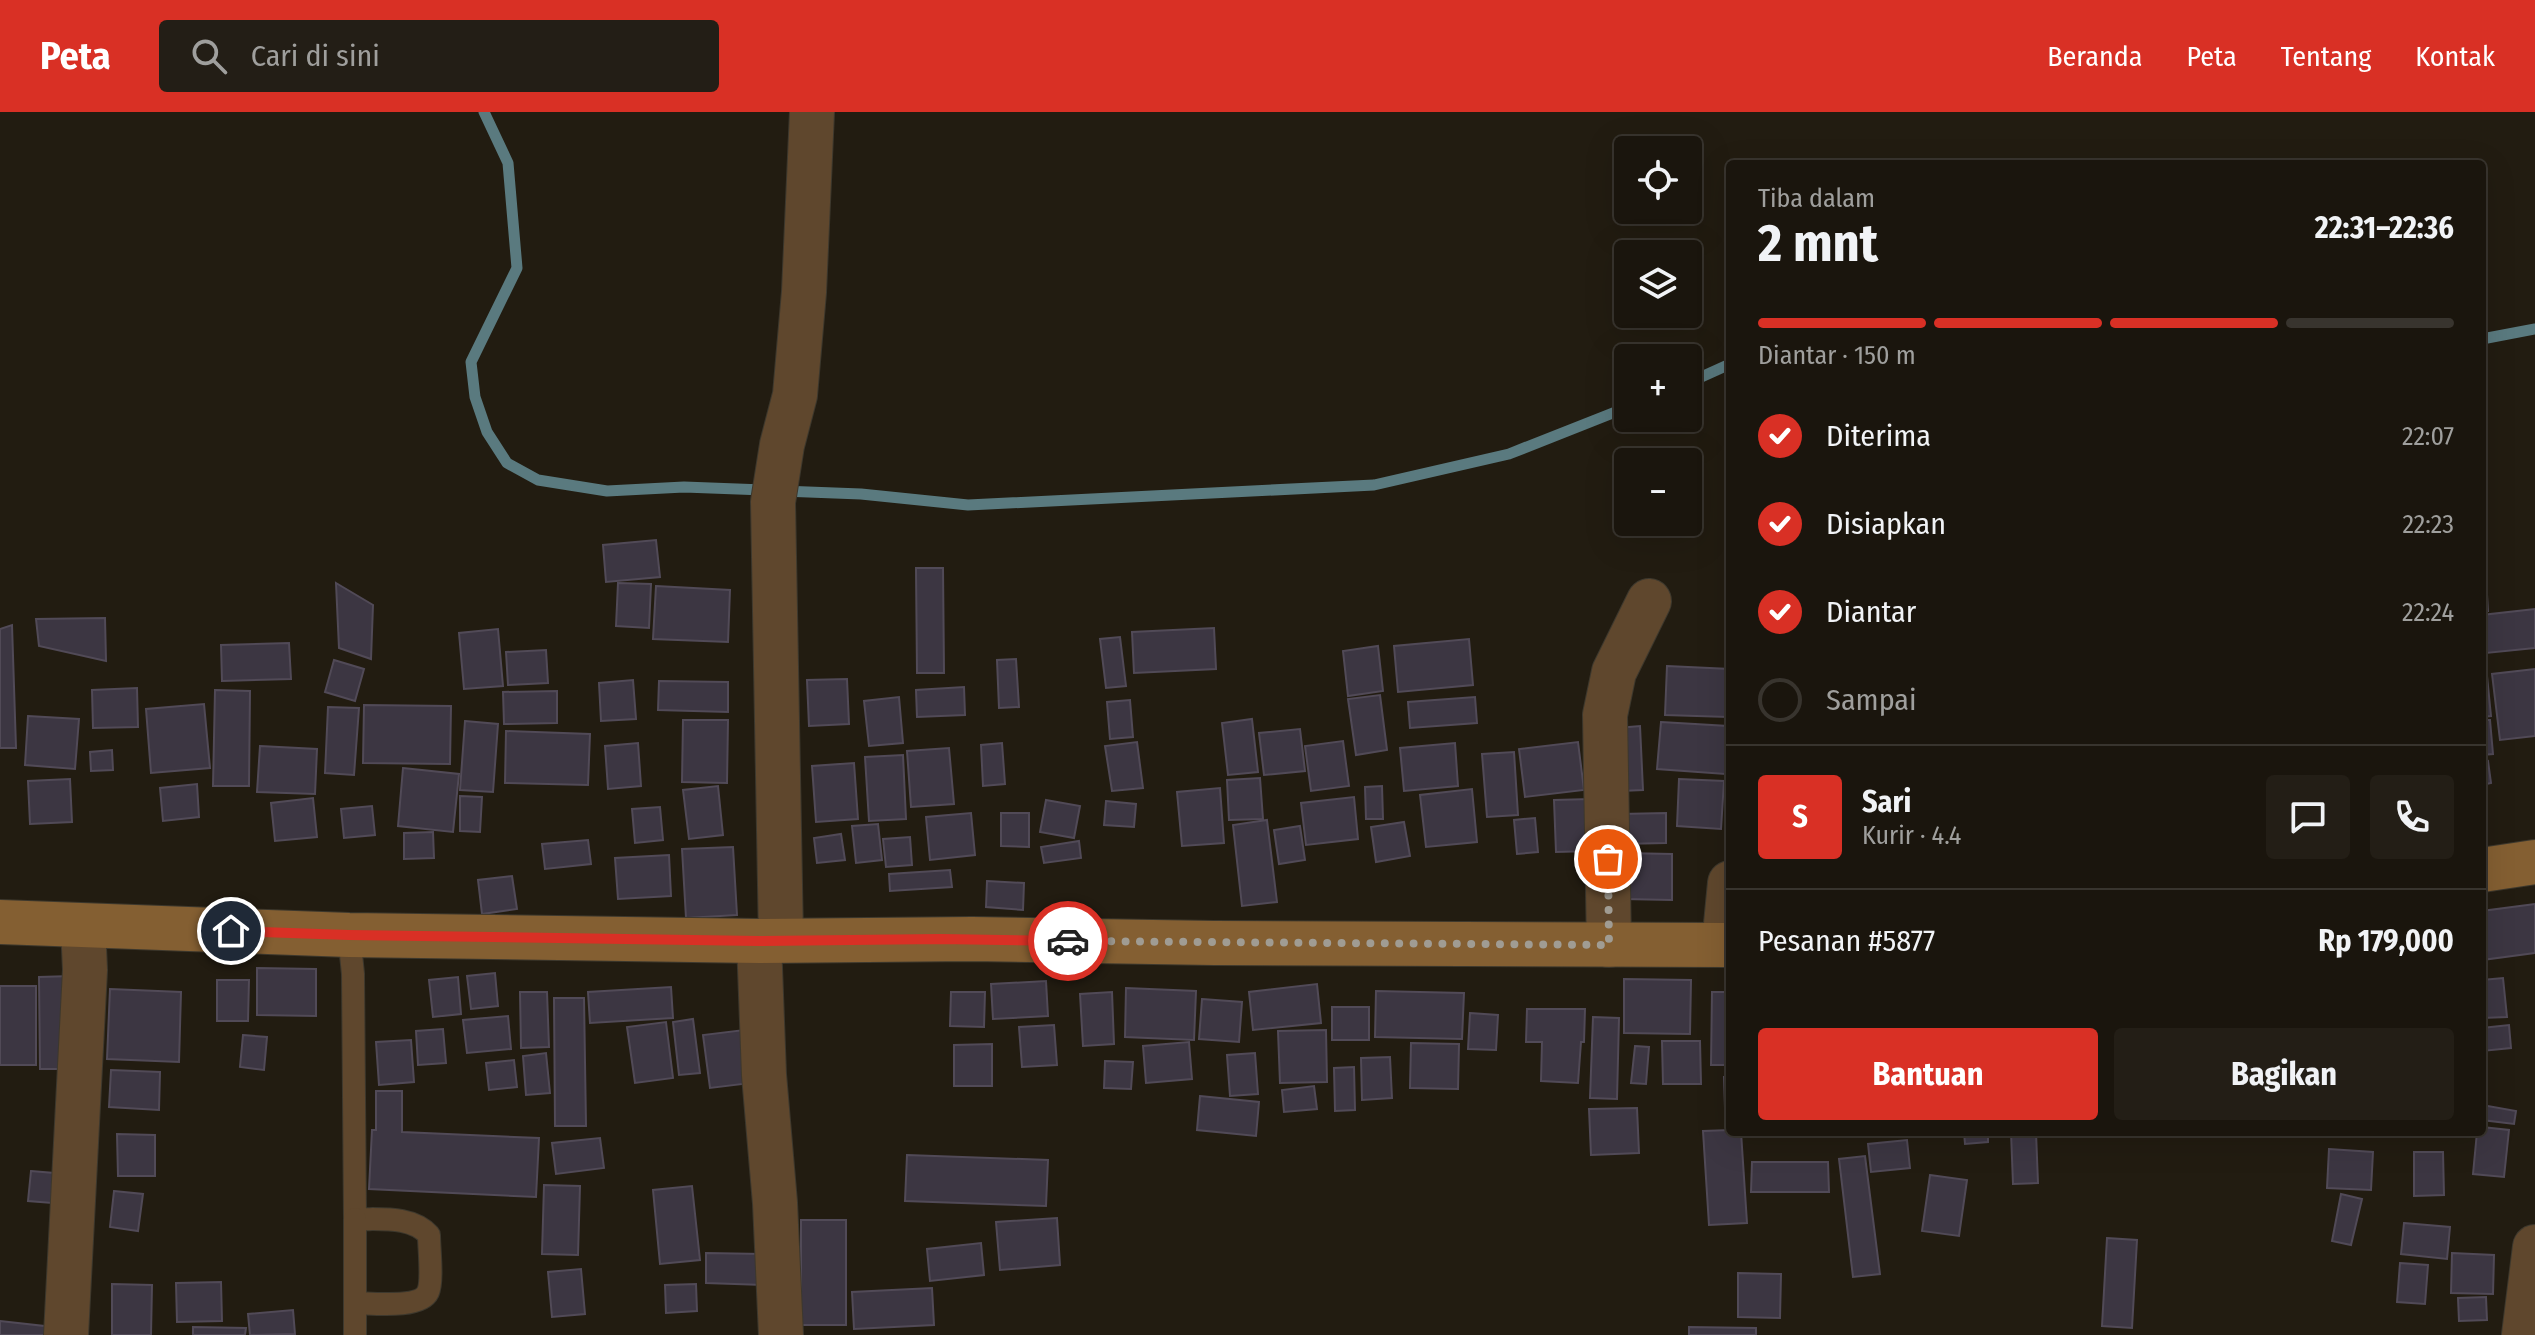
<!DOCTYPE html>
<html lang="id">
<meta charset="utf-8">
<style>
body{margin:0;font-family:"Fira Sans Condensed",sans-serif;background:#231e16;color:#f1f3f6;height:100vh;display:flex;flex-direction:column;font-size:30px;white-space:nowrap}
*{box-sizing:border-box;margin:0}
p{font-size:26px;color:#9f9f9d}
.icon{flex:none;width:44px;height:44px;fill:none;stroke:currentColor;stroke-width:2;stroke-linecap:round;stroke-linejoin:round}
.map{position:relative;flex:1;overflow:hidden}
.details{position:absolute;left:1726px;top:48px;width:760px;height:976px;display:flex;flex-direction:column;background:#1a150d;border-radius:8px;box-shadow:0 8px 32px #0002,0 0 0 2px #38342e}
.details>*{flex:none}
.controls{position:absolute;left:1614px;top:24px;display:grid;gap:16px}
.controls a{display:grid;place-items:center;width:88px;height:88px;border-radius:8px;background:#1a150d;box-shadow:0 8px 32px #0002,0 0 0 2px #38342e;font-size:40px}
.pin{position:absolute;display:grid;place-items:center;width:68px;height:68px;color:#fff;margin:-34px;border:4px solid #fff;border-radius:50%;box-shadow:0 2px 8px #0007}
.courier{position:absolute;display:grid;place-items:center;width:80px;height:80px;margin:-40px;border:6px solid #d93025;border-radius:50%;background:#fff;color:#222;box-shadow:0 2px 10px #0007}
.head em{font-style:normal;font-weight:700}
.head div{display:flex;flex-direction:column-reverse}
.head{display:flex;align-items:center;justify-content:space-between;height:136px;padding:0 32px}
h1{font-size:52px;font-weight:700;line-height:60px}
.bar{display:grid;grid-template-columns:repeat(4,1fr);gap:12px 8px;align-content:center;height:96px;padding:0 32px}
.bar i{height:10px;border-radius:6px;background:#38342e}
.bar .active{background:#d93025}
.bar p{grid-column:span 4}
.line{display:flex;align-items:center;gap:20px;padding:0 32px;border-top:2px solid #38342e}
.line div{flex:1}
.round{display:grid;place-items:center;flex:none;width:84px;height:84px;border-radius:8px;background:#231e16}
ol{padding:0 32px;list-style:none}
li{display:flex;align-items:center;gap:24px;height:88px}
li p{margin-inline-start:auto}
li .icon{padding:8px;border-radius:50%;background:#d93025;color:#fff;stroke-width:4}
li:last-child{color:#9f9f9d}
li i{width:44px;height:44px;border:4px solid #38342e;border-radius:50%}
.action{display:flex;gap:16px;margin-top:auto;padding:16px 32px}
.action a{flex:1;height:92px;border-radius:8px;background:#d93025;color:#fff;font-size:32px;font-weight:700;line-height:92px;text-align:center}
.action a+a{background:#231e16;color:#f1f3f6}
header{display:flex;align-items:center;gap:48px;box-sizing:border-box;height:112px;padding:0 40px;background:#d93025;color:#fff}
header strong{font-size:38px}
nav{display:flex;gap:44px;margin-inline-start:auto;font-size:28px}
.search{width:560px;height:72px;background:#231e16;display:flex;align-items:center;gap:20px;box-sizing:border-box;padding:0 28px;border-radius:8px;color:#9f9f9d;font-size:30px}
.map>svg:first-child{display:block}
</style>
<header>
<strong>Peta</strong>
<div class="search"><svg class="icon" aria-label="search" viewBox="0 0 24 24"><circle cx="10" cy="10" r="6"/><path d="M15 15l6 6"/></svg>Cari di sini</div>
<nav><a>Beranda</a><a>Peta</a><a>Tentang</a><a>Kontak</a></nav>
</header>
<div class="map">
<svg width="2535" height="1223" viewBox="0 0 2535 1223">
<rect width="100%" height="100%" fill="#221c11"/>
<g fill="none" stroke-linecap="round" stroke-linejoin="round">
<g stroke="#5a7a7f" stroke-width="11">
<path d="M484 0 508 51 517 156 471 250 475 285 487 320 507 351 538 368 607 379 684 375 765 378"/>
<path d="M2482 227 2535 217"/>
<path d="M1688 271 1730 252"/>
<path d="M782 379 861 382 968 393 1374 373 1509 342 1628 295"/>
</g>
</g>
<g fill="#3c3642" stroke="#514a57" stroke-width="2">
<path d="M656 428 660 465 606 470 603 433Z"/>
<path d="M2482 449H2485L2488 499H2482Z"/>
<path d="M916 456H943L944 561H917Z"/>
<path d="M336 471 373 493 371 547 339 536Z"/>
<path d="M618 471 651 472 649 516 616 514Z"/>
<path d="M656 474 730 478 728 530 653 527Z"/>
<path d="M2535 497V536L2486 541 2482 503Z"/>
<path d="M105 506 106 549 39 534 36 507Z"/>
<path d="M12 513 16 636H0V517Z"/>
<path d="M1214 516 1216 557 1134 561 1132 520Z"/>
<path d="M498 517 503 574 464 577 459 521Z"/>
<path d="M1120 525 1126 574 1106 576 1100 527Z"/>
<path d="M1469 527 1473 573 1398 580 1394 534Z"/>
<path d="M289 531 291 567 222 569 221 533Z"/>
<path d="M1378 534 1383 579 1348 584 1343 539Z"/>
<path d="M546 538 548 571 508 573 506 540Z"/>
<path d="M1016 547 1019 595 999 596 997 548Z"/>
<path d="M334 548 364 557 355 589 325 580Z"/>
<path d="M1667 554 1730 557 1728 605 1665 603Z"/>
<path d="M2535 557V624L2500 628 2492 562Z"/>
<path d="M2482 564H2487L2491 604 2482 605Z"/>
<path d="M847 567 849 612 809 614 807 568Z"/>
<path d="M633 568 636 607 601 609 599 571Z"/>
<path d="M659 569 728 570V600L658 598Z"/>
<path d="M964 575 965 603 917 605 916 578Z"/>
<path d="M137 576 138 615 93 616 92 578Z"/>
<path d="M215 578 250 579 249 674H213Z"/>
<path d="M557 579V611L504 612 503 580Z"/>
<path d="M1380 583 1387 638 1356 643 1348 587Z"/>
<path d="M899 585 903 631 869 634 864 589Z"/>
<path d="M1475 585 1477 611 1410 616 1408 590Z"/>
<path d="M1130 588 1133 625 1110 627 1107 590Z"/>
<path d="M204 592 210 656 151 661 146 597Z"/>
<path d="M364 593 451 594 450 652 363 651Z"/>
<path d="M328 595 359 596 354 663 325 661Z"/>
<path d="M28 604 79 607 75 657 25 653Z"/>
<path d="M1252 607 1258 660 1228 663 1222 611Z"/>
<path d="M683 608H728L727 671 682 670Z"/>
<path d="M2482 608H2490L2493 642 2482 643Z"/>
<path d="M465 609 498 612 493 680 460 678Z"/>
<path d="M1661 610 1728 614 1725 662 1657 657Z"/>
<path d="M1640 614 1643 678 1621 679 1617 616Z"/>
<path d="M1300 617 1305 659 1264 663 1259 621Z"/>
<path d="M506 619 590 622 588 673 505 671Z"/>
<path d="M1343 629 1349 674 1311 679 1305 634Z"/>
<path d="M1137 630 1143 676 1112 679 1105 634Z"/>
<path d="M1578 630 1584 678 1525 685 1519 637Z"/>
<path d="M638 631 641 674 608 677 605 634Z"/>
<path d="M1002 631 1005 672 983 674 981 633Z"/>
<path d="M1455 631 1458 674 1404 679 1400 636Z"/>
<path d="M260 634 317 637 315 682 257 680Z"/>
<path d="M949 636 954 692 911 695 907 639Z"/>
<path d="M112 638 113 658 91 659 90 640Z"/>
<path d="M1514 640 1518 703 1487 705 1482 642Z"/>
<path d="M903 643 906 707 869 709 865 645Z"/>
<path d="M2488 649 2491 671 2482 673V650Z"/>
<path d="M854 651 858 707 816 710 812 654Z"/>
<path d="M403 656 459 662 453 720 398 714Z"/>
<path d="M1260 666 1263 707 1229 708 1227 668Z"/>
<path d="M70 667 72 710 30 712 28 669Z"/>
<path d="M1679 667 1724 669 1721 717 1677 714Z"/>
<path d="M197 672 199 705 163 709 160 676Z"/>
<path d="M718 674 723 723 689 727 683 678Z"/>
<path d="M1382 674 1383 707H1366L1365 675Z"/>
<path d="M1220 676 1224 731 1182 734 1177 680Z"/>
<path d="M1472 677 1477 730 1426 735 1420 683Z"/>
<path d="M460 684 482 685 480 720 460 719Z"/>
<path d="M1354 685 1358 727 1306 733 1301 691Z"/>
<path d="M313 686 317 725 275 729 271 691Z"/>
<path d="M1591 687 1593 739 1556 740 1554 688Z"/>
<path d="M1046 688 1080 694 1074 726 1040 720Z"/>
<path d="M1106 689 1136 692 1134 715 1104 713Z"/>
<path d="M372 694 375 723 344 726 341 697Z"/>
<path d="M660 695 663 728 635 731 632 697Z"/>
<path d="M971 701 975 743 930 748 926 705Z"/>
<path d="M1001 701H1029V735L1001 734Z"/>
<path d="M1666 701V731L1621 732 1620 702Z"/>
<path d="M1535 706 1538 740 1517 742 1514 708Z"/>
<path d="M1267 708 1277 790 1242 794 1233 713Z"/>
<path d="M1404 710 1410 744 1376 750 1371 715Z"/>
<path d="M878 712 882 748 856 751 852 714Z"/>
<path d="M1300 714 1305 748 1279 752 1274 718Z"/>
<path d="M433 720 434 746 404 747V721Z"/>
<path d="M841 722 845 748 817 751 814 726Z"/>
<path d="M910 725 912 753 886 755 883 727Z"/>
<path d="M588 728 591 752 545 757 542 732Z"/>
<path d="M1079 729 1081 746 1044 751 1041 735Z"/>
<path d="M733 735 737 803 686 806 682 737Z"/>
<path d="M1623 741 1672 742V788L1623 787Z"/>
<path d="M669 743 671 784 618 787 615 746Z"/>
<path d="M950 758 952 775 890 779 889 762Z"/>
<path d="M512 764 517 797 482 802 478 768Z"/>
<path d="M987 769 1024 771 1023 798 986 795Z"/>
<path d="M2535 792V841L2482 848V799Z"/>
<path d="M257 856 316 857V904L257 903Z"/>
<path d="M495 861 498 894 471 897 467 864Z"/>
<path d="M71 864 73 957H40L39 865Z"/>
<path d="M458 865 461 902 433 905 429 868Z"/>
<path d="M2503 866 2507 905 2482 906V868Z"/>
<path d="M1624 867 1691 868 1690 922 1624 921Z"/>
<path d="M217 868H249L248 909H217Z"/>
<path d="M1046 869 1048 904 993 907 991 872Z"/>
<path d="M1317 872 1321 911 1253 918 1249 880Z"/>
<rect x="0" y="874" width="36" height="79"/>
<path d="M671 875 673 906 590 911 588 880Z"/>
<path d="M1126 876 1196 879 1194 928 1125 925Z"/>
<path d="M110 877 181 880 179 950 107 947Z"/>
<path d="M1376 879 1464 881 1462 927 1375 925Z"/>
<path d="M520 880H547L549 935 521 936Z"/>
<path d="M951 880H985L984 915 950 914Z"/>
<path d="M1112 880 1114 932 1083 934 1080 882Z"/>
<path d="M1712 880H1730V953H1711Z"/>
<path d="M554 886H584L586 1014H555Z"/>
<path d="M1202 887 1242 890 1239 930 1199 927Z"/>
<rect x="1332" y="895" width="37" height="33"/>
<path d="M1527 897H1585L1584 930H1581L1578 971 1541 969 1542 930H1526Z"/>
<path d="M1470 901 1498 903 1496 938 1468 937Z"/>
<path d="M508 904 511 937 467 941 463 908Z"/>
<path d="M1593 905 1619 906 1617 987 1590 986Z"/>
<path d="M693 907 700 961 679 963 673 910Z"/>
<path d="M666 910 673 966 635 971 627 915Z"/>
<path d="M1054 913 1057 953 1022 955 1019 915Z"/>
<path d="M2509 913 2511 936 2482 939V916Z"/>
<path d="M443 917 446 951 418 953 416 919Z"/>
<path d="M744 918 751 971 710 976 703 923Z"/>
<path d="M1326 918 1327 970 1280 971 1278 919Z"/>
<path d="M243 923 267 925 264 958 240 955Z"/>
<path d="M411 928 414 970 379 973 376 930Z"/>
<path d="M1662 929H1700L1701 972H1663Z"/>
<path d="M1189 930 1192 967 1146 971 1143 934Z"/>
<path d="M1411 931 1459 932 1458 977 1410 976Z"/>
<path d="M992 932V974H954V933Z"/>
<path d="M1635 934 1649 935 1646 972 1631 971Z"/>
<path d="M546 941 550 981 526 983 523 944Z"/>
<path d="M1255 941 1258 982 1230 984 1227 943Z"/>
<path d="M1390 945 1392 986 1362 988 1361 946Z"/>
<path d="M514 948 517 975 489 978 486 951Z"/>
<path d="M1105 949 1133 950 1131 977 1104 976Z"/>
<path d="M1354 955 1355 998 1335 999 1334 956Z"/>
<path d="M111 958 160 960 159 998 109 995Z"/>
<path d="M1724 965H1730V996H1725Z"/>
<path d="M1314 974 1317 997 1284 1000 1282 978Z"/>
<path d="M376 979H402V1020L539 1026 536 1085 369 1077 372 1018H376Z"/>
<path d="M1200 984 1259 990 1256 1024 1197 1018Z"/>
<path d="M2482 993 2516 999 2514 1012 2482 1008Z"/>
<path d="M1637 996 1639 1041 1591 1043 1589 997Z"/>
<path d="M2482 1015 2509 1018 2504 1065 2473 1062 2477 1020H2482Z"/>
<path d="M1730 1018V1020H1741L1747 1111 1709 1113 1703 1019Z"/>
<path d="M1964 1020H1988V1030L1965 1032Z"/>
<path d="M2011 1020H2036L2038 1071 2013 1072Z"/>
<path d="M117 1022 155 1023V1064H118Z"/>
<path d="M600 1026 604 1056 556 1062 552 1031Z"/>
<path d="M1907 1028 1910 1056 1871 1060 1868 1032Z"/>
<path d="M2329 1037 2373 1040 2371 1078 2327 1076Z"/>
<path d="M2414 1040H2443L2444 1083 2414 1084Z"/>
<path d="M907 1043 1048 1048 1046 1094 905 1089Z"/>
<path d="M1865 1044 1880 1162 1853 1165 1839 1047Z"/>
<path d="M1752 1050H1828L1829 1080H1751Z"/>
<path d="M31 1059 54 1061 52 1091 28 1089Z"/>
<path d="M1930 1063 1967 1068 1959 1124 1922 1119Z"/>
<path d="M544 1073 580 1074 578 1143 542 1142Z"/>
<path d="M692 1074 700 1148 660 1152 653 1078Z"/>
<path d="M114 1079 143 1082 138 1119 110 1115Z"/>
<path d="M2341 1082 2362 1087 2351 1133 2332 1129Z"/>
<path d="M1057 1106 1060 1153 1000 1158 996 1110Z"/>
<rect x="801" y="1108" width="45" height="105"/>
<path d="M2404 1111 2450 1115 2447 1147 2401 1142Z"/>
<path d="M2107 1126 2137 1128 2132 1216 2102 1214Z"/>
<path d="M981 1131 984 1163 930 1169 927 1137Z"/>
<path d="M706 1141 768 1142 767 1173 706 1171Z"/>
<path d="M2452 1141 2494 1143 2493 1182 2451 1181Z"/>
<path d="M2400 1151 2428 1153 2425 1192 2397 1190Z"/>
<path d="M581 1157 585 1202 552 1205 548 1160Z"/>
<path d="M1738 1161 1781 1162 1780 1206 1738 1205Z"/>
<path d="M221 1170 222 1209 177 1210 176 1171Z"/>
<path d="M112 1172 152 1173 151 1223H112Z"/>
<path d="M696 1172 697 1199 666 1201 665 1173Z"/>
<path d="M932 1176 934 1213 854 1217 852 1180Z"/>
<path d="M2486 1185 2487 1208 2459 1209 2458 1186Z"/>
<path d="M293 1198 295 1222 250 1223 248 1202Z"/>
<path d="M0 1209 53 1215 52 1223H0Z"/>
<path d="M193 1215 246 1216 245 1223H193Z"/>
<path d="M1689 1215 1756 1216V1223H1689Z"/>
</g>
<g fill="none" stroke-linecap="round" stroke-linejoin="round">
<defs>
<g id="lane">
<path d="M349 823 353 862 355 1107C379 1108 411 1103 429 1123 429 1136 433 1169 428 1180 420 1197 371 1191 355 1191"/>
<path d="M355 1107V1223"/>
</g>
<g id="street">
<path d="M781 827 773 390 782 333 795 283 804 180 812 0"/>
<path d="M759 829 764 963 775 1091 781 1223"/>
<path d="M1609 833 1605 603 1614 560 1649 489"/>
<path d="M1724 833 1730 771"/>
<path d="M66 1223 85 858 83 814"/>
<path d="M2524 1223 2535 1135"/>
</g>
<g id="secondary">
<path d="M2482 758 2535 750"/>
<path d="M0 810 349 823 759 829 972 827 1214 831 1730 833"/>
</g>
</defs>
<use href="#lane" stroke="#3d382d" stroke-width="24"/>
<use href="#street" stroke="#3d382d" stroke-width="46"/>
<use href="#secondary" stroke="#3d382d" stroke-width="46"/>
<use href="#lane" stroke="#5f472d" stroke-width="22"/>
<use href="#street" stroke="#5f472d" stroke-width="44"/>
<use href="#secondary" stroke="#845f32" stroke-width="44"/>
</g>
<g fill="none" stroke-linecap="round" stroke-linejoin="round">
<path stroke="#a09c93" stroke-width="8" stroke-dasharray="0 14.4" d="M1068 829 1609 833 1608 747"/>
<path stroke="#d93025" stroke-width="10" d="M231 819 349 823 759 829 940 827 1068 829"/>
</g>
</svg>
<div class="controls">
<a><svg class="icon" aria-label="locate" viewBox="0 0 24 24"><circle cx="12" cy="12" r="6"/><path d="M12 2v4M12 18v4M2 12h4M18 12h4"/></svg></a>
<a><svg class="icon" aria-label="layers" viewBox="0 0 24 24"><path d="M12 4l9 5-9 5-9-5zM3 14l9 5 9-5"/></svg></a>
<a>+</a>
<a>−</a>
</div>
<div class="pin" style="left:1608px;top:747px;background:#ea580c"><svg class="icon" aria-label="bag" viewBox="0 0 24 24"><path d="M5 8h14l-1 12H6zM9 8a3 3 0 0 1 6 0"/></svg></div>
<div class="pin" style="left:231px;top:819px;background:#1f2937"><svg class="icon" aria-label="home" viewBox="0 0 24 24"><path d="M3 11l9-7 9 7M6 9v11h12V9"/></svg></div>
<div class="courier" style="left:1068px;top:829px"><svg class="icon" aria-label="car" viewBox="0 0 24 24"><path d="M5 17H2v-5l4-1 3-4h7l3 4 3 1v5h-3M9 17h6M6 11h13"/><circle cx="7" cy="17" r="2"/><circle cx="17" cy="17" r="2"/></svg></div>
<section class="details">
<div class="head"><div><h1>2 mnt</h1><p>Tiba dalam</p></div><em>22:31–22:36</em></div>
<div class="bar"><i class="active"></i><i class="active"></i><i class="active"></i><i></i><p>Diantar · 150 m</p></div>
<ol>
<li><svg class="icon" aria-label="check" viewBox="0 0 24 24"><path d="M5 12l5 5 9-10"/></svg>Diterima<p>22:07</p></li>
<li><svg class="icon" aria-label="check" viewBox="0 0 24 24"><path d="M5 12l5 5 9-10"/></svg>Disiapkan<p>22:23</p></li>
<li><svg class="icon" aria-label="check" viewBox="0 0 24 24"><path d="M5 12l5 5 9-10"/></svg>Diantar<p>22:24</p></li>
<li><i></i>Sampai</li>
</ol>
<div class="line" style="height:144px"><b class="round" style="background:#d93025;color:#fff">S</b><div><b>Sari</b><p>Kurir · 4.4</p></div><a class="round"><svg class="icon" aria-label="chat" viewBox="0 0 24 24"><path d="M4 5h16v11H9l-5 4z"/></svg></a><a class="round"><svg class="icon" aria-label="phone" viewBox="0 0 24 24"><path d="M5 4h4l2 5-3 2q2 4 5 5l2-3 5 2v4C11 20 4 13 5 4z"/></svg></a></div>
<div class="line" style="height:104px"><div>Pesanan #5877</div><b>Rp 179,000</b></div>
<div class="action"><a>Bantuan</a><a>Bagikan</a></div>
</section>
</div>
